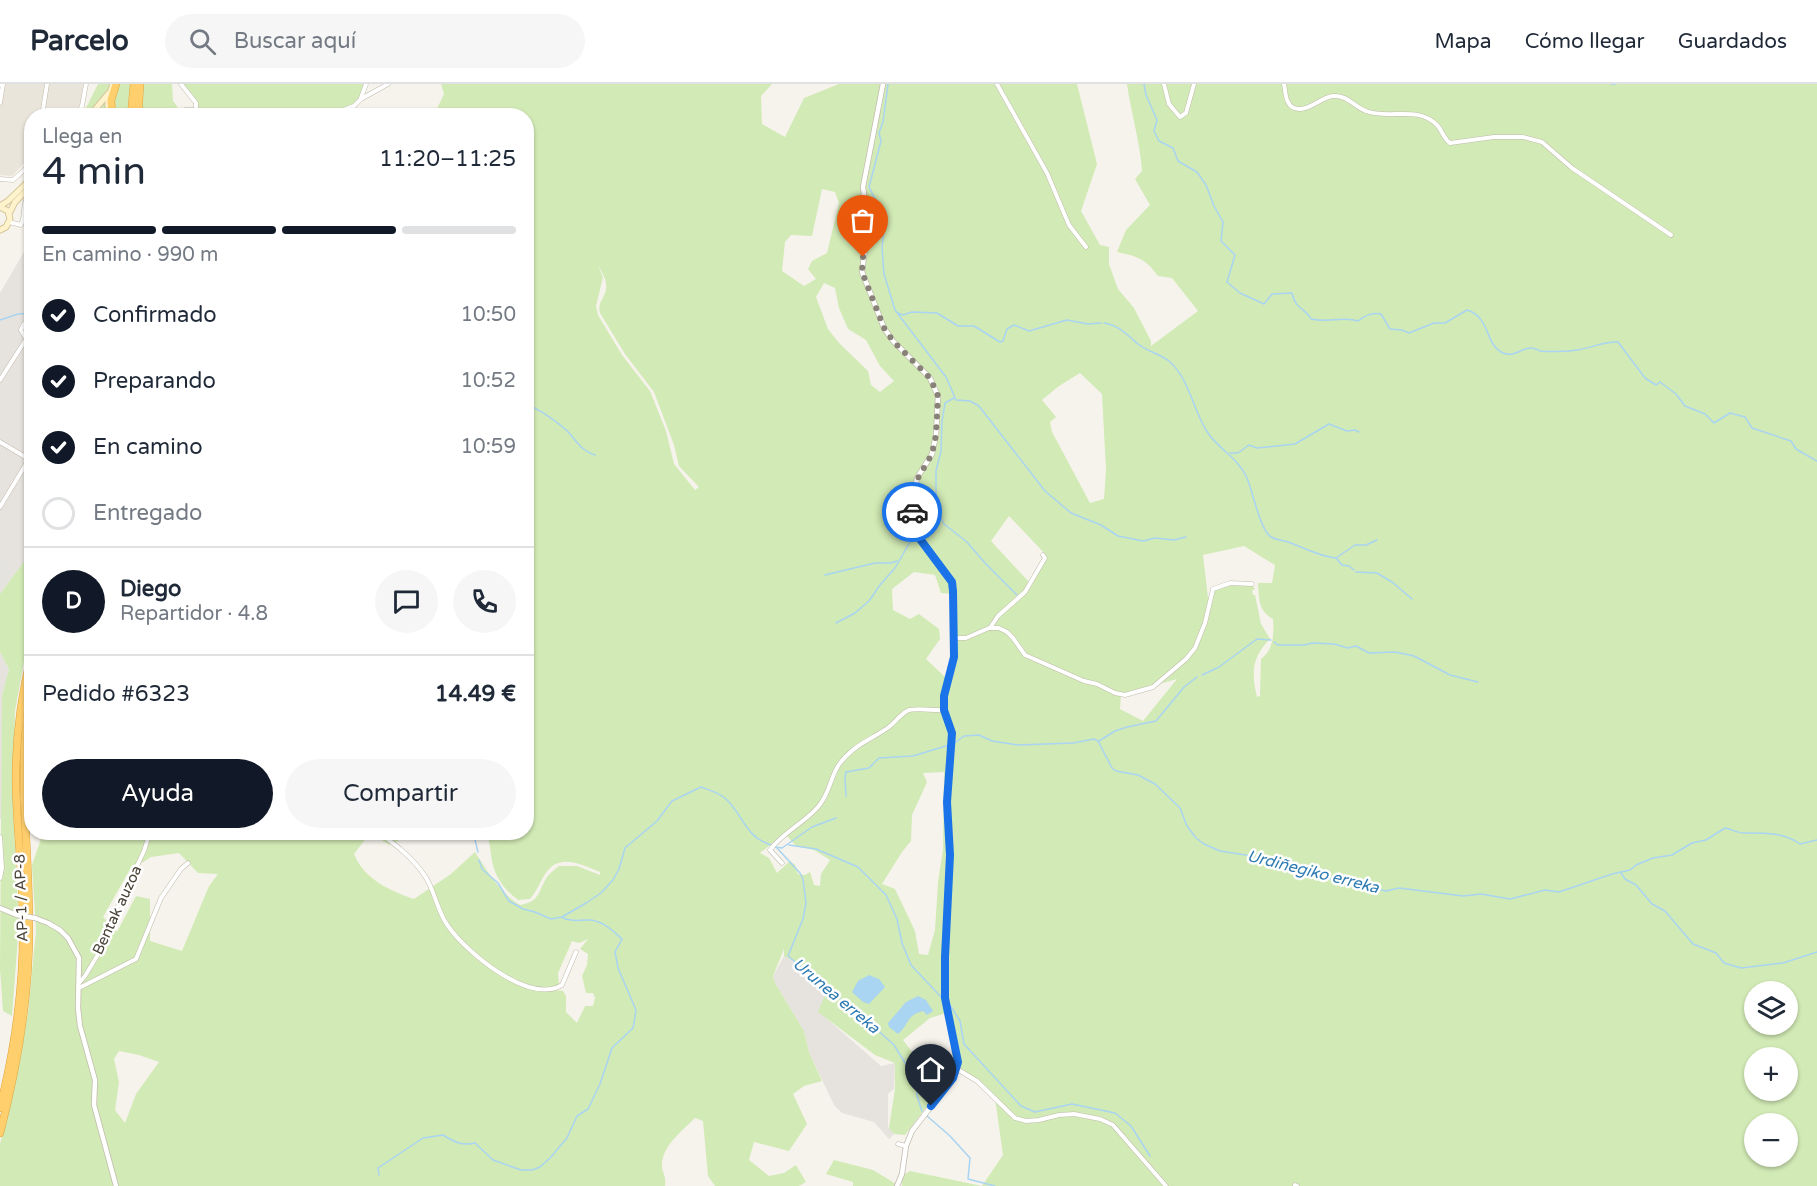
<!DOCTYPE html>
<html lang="es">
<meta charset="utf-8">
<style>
body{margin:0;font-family:"Varela Round",sans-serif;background:#f6f6f7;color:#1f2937;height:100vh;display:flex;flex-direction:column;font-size:22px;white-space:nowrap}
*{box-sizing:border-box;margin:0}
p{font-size:20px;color:#747a83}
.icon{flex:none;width:33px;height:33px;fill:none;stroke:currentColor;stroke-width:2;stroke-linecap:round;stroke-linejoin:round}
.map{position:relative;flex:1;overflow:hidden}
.sheet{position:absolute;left:24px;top:24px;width:510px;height:732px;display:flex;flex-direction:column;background:#fff;border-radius:24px;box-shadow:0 2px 4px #0004}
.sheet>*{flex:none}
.controls{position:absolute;left:1744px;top:897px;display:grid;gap:12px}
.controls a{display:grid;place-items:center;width:54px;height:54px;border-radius:50%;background:#fff;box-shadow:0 2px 4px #0004;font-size:30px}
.pin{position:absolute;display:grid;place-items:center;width:51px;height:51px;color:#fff;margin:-62px -26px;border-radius:50% 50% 50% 0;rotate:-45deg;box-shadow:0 0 6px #0007}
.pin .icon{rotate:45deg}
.courier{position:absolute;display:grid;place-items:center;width:60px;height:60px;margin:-30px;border:4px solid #1a73e8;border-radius:50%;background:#fff;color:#222;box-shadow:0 2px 8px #0007}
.overview em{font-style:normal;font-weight:600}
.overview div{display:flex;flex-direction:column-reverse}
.overview{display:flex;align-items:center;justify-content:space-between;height:102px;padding:0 18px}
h1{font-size:39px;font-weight:600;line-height:45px}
.bar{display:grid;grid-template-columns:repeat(4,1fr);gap:9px 6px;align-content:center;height:72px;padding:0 18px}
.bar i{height:8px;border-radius:4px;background:#e0e1e3}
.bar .active{background:#111827}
.bar p{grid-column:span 4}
.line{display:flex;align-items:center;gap:15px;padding:0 18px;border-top:2px solid #e0e1e3}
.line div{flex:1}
.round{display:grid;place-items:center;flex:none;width:63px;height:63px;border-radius:32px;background:#f6f6f7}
ol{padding:0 18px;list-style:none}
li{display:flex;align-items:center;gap:18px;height:66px}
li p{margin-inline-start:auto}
li .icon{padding:6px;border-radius:50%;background:#111827;color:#fff;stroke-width:4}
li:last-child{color:#747a83}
li i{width:33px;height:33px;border:3px solid #e0e1e3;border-radius:50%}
.primary-button{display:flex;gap:12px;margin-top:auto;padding:12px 18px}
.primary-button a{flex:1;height:69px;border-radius:36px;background:#111827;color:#fff;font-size:24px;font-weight:600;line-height:69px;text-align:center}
.primary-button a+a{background:#f6f6f7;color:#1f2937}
header{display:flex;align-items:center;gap:36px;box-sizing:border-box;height:84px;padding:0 30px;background:#fff;border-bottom:2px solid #e0e1e3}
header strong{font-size:28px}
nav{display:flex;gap:33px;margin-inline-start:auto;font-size:21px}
.search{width:420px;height:54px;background:#f6f6f7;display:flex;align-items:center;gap:15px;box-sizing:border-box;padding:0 21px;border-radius:33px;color:#747a83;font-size:22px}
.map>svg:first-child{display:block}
</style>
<header>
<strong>Parcelo</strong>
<div class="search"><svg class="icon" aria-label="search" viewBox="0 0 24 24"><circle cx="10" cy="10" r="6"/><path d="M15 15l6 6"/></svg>Buscar aquí</div>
<nav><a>Mapa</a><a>Cómo llegar</a><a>Guardados</a></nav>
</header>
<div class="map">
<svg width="1817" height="1102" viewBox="0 0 1817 1102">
<rect width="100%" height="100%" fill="#f6f3ec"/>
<path fill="#eae5da" d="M0 0H86L81 25 74 31 32 32 31 72 12 92 0 91Z"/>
<g fill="#e6e2dd">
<path d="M31 156V468L0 510V209Z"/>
<path d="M0 568 9 585 2 613V735H0Z"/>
<path d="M784 872 803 882 828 906 819 928 881 982 895 979 894 1005 888 1010V1043L894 1050 889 1055 874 1038 842 1029 834 1021 809 968 804 947 775 899 773 892Z"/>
</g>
<g fill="#d2eab5" fill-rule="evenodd">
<path d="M98 0H172L173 17 181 28 180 32H82Z"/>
<path d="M181 0H364L361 15 354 22 327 32 196 31V19Z"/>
<path d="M441 0H772L761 12 762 40 785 53 804 14 839 0H1077L1097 80 1081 127 1100 161 1109 163V180L1118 205 1134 224 1151 257V262L1198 227 1172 194 1158 192C1146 175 1137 172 1117 168L1126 146 1150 121 1135 95 1142 87C1140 57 1131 29 1127 0H1817V1102H902V1092L910 1087 982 1102 1003 1071 995 1014 959 986 960 968 946 929 930 934 903 956 940 1005 905 1051 894 1050 889 1044 895 1005V979L875 971 818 928 827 906 803 882 784 872V865L773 892 775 899 804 947 809 968 822 997 804 1002 793 1010 807 1040 789 1067 754 1058 749 1076 769 1092 784 1089 796 1081 806 1098 799 1102H715L708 1092 703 1037 695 1034C683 1046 664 1060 662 1079 661 1087 667 1093 665 1102H0V1060L19 980 28 929 36 847 32 781 43 749H370L354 770C364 795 390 807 414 815L451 790 475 768C488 788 499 808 520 821 541 817 537 809 547 793 550 789 555 785 559 782H577L600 791V788C585 782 563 770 549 785 541 794 538 806 530 815L518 816C506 807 497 796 493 781 490 770 491 759 486 749L526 748V32L434 31 444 10ZM822 105 835 108 839 119 827 169 812 177 808 185 816 195 804 202 782 187 785 158 791 151 812 152ZM598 182C618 211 595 213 600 229L625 270 654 308 674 361 679 382 699 403 695 406 674 380 666 347 650 307 622 271 598 231 596 222 603 193ZM824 199 835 204 839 224 848 245 866 256 880 282 894 297 880 308 871 301 868 287 839 259 828 245 816 213ZM1080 289 1102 310 1106 386 1104 415 1090 419 1052 348 1050 338 1056 333 1042 316 1059 302ZM1009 432 1047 472 1029 498 991 457ZM1244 462 1275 481 1272 499H1258C1259 515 1258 526 1273 535 1274 550 1274 565 1261 575L1260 612 1257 613C1251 588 1252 573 1270 555L1261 540 1255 511H1253L1252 507 1255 505 1252 501 1230 500 1213 505 1208 514 1203 471ZM914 488 935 491 941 509 955 510V574L945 593 926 575 940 555 939 545 919 530 910 535 893 526 892 505ZM1177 595 1143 637 1120 625 1121 611ZM864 655 865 657 840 681 826 716 809 734 787 752 796 762 814 766 830 776 821 790 820 802 814 801 810 788 805 791 798 790 795 781 790 777 777 789 769 774 760 769 808 731 824 713 832 690 843 673ZM944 688 943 766 938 798 935 846 928 871 919 870 915 847 895 805 882 800 902 768 911 757 912 731 927 698 923 689ZM179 769 198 789 218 790 209 802 182 867 150 857V815L136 812 117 848 103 833 129 787 151 773ZM588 855 580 865 588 870 587 881 582 892 586 909H593L595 914 593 922H585L577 939 566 928V912L563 907 547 905 559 901 558 889 572 857 579 859ZM1755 908H1788V940H1755ZM119 967 139 971 159 978 136 1010 125 1039 115 1026 119 998 114 975ZM1755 974H1788V1006H1755ZM1755 1040H1788V1072H1755Z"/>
<path d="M31 468V538L15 627 13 723 19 839 12 932 3 927 0 885 2 612 9 585 0 568V510Z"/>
<path d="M371 749H401L398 757 389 761Z"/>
<path d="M834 1076 873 1086 896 1100 894 1102H853V1098L826 1090Z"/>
</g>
<path fill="#e5e3e0" d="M0 474 14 482 0 506Z"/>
<g fill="#a9d4f2">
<path d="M869 891 879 895 885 903 869 920 863 918 852 908 858 897Z"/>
<path d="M918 912 926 916 933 927 927 931 923 927C905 932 910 940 898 950L889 943 888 939 906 918Z"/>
</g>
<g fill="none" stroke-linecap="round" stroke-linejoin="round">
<g stroke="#a9d4f2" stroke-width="1.5">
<path d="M888 0 883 38 879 49 881 57 869 103 881 127 885 137 882 164 884 190 895 226 946 293 956 316 970 317 979 322 1045 407 1071 429 1101 441 1118 452 1143 457 1155 454 1174 456 1186 453"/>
<path d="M1144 0 1146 11 1157 36 1154 47 1159 57 1173 64 1178 77 1197 88 1206 101 1214 122 1223 138 1221 157 1235 171 1227 198 1240 209 1264 220 1272 210 1292 209C1296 227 1305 223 1311 235 1328 239 1343 232 1358 237 1364 232 1373 228 1381 230L1390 245 1402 246 1409 249 1434 239H1445L1467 226C1490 233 1485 259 1501 268 1514 275 1520 264 1531 264 1533 264 1539 266 1540 267 1553 268 1565 268 1577 266 1591 264 1605 257 1618 258L1645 294 1656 301 1660 298 1676 310 1685 322 1705 330 1714 339 1730 329 1745 333 1752 344 1791 357 1796 365 1817 377"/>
<path d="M1611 0H1616"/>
<path d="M898 229 903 231 912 228 937 229 958 242H974L1000 258 1003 257 1007 245 1014 241 1029 247 1067 236 1088 240 1101 239"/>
<path d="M0 236 18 230 32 229"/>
<path d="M1104 239C1119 241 1127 251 1138 260 1148 268 1161 270 1170 278 1189 295 1193 325 1206 346 1217 365 1237 372 1247 394 1253 408 1260 446 1271 453 1276 456 1283 456 1288 458 1305 464 1318 472 1336 474L1342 481 1349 482 1354 486"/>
<path d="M954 314 945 319 942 337 941 367 936 387V419L938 429 944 440 967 458 985 479 1017 511"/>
<path d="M526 321C536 322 563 342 570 350 578 359 582 367 595 371"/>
<path d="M1230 369H1238L1249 361 1257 364 1295 360 1329 340 1347 347 1355 346 1359 348"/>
<path d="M918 447 930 436 938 431"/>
<path d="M1336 474 1355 461H1366L1377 456"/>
<path d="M1356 488 1377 489 1392 498 1412 515"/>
<path d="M825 491 875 479H891L897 477"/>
<path d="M836 539 855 529 869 517 880 501 895 484 914 451"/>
<path d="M1274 558 1278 561H1304L1313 559 1334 560 1348 564 1356 562 1369 569 1395 568 1414 572 1450 591 1478 598"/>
<path d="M1202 591 1219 583 1257 555 1271 556"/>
<path d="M1099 657 1115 647 1127 643 1156 637 1184 603 1197 593"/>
<path d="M953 660 964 652 979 651 992 657 1018 661 1073 659 1094 655 1098 657 1112 684 1116 687 1138 691 1155 700 1180 724 1187 742 1196 754 1204 760 1220 767 1258 773 1311 791 1386 807 1399 804 1463 812 1481 810 1510 815 1545 806 1559 808 1612 790 1630 786 1636 781 1653 774 1672 771 1692 759 1706 756 1725 744C1731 745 1738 749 1744 749 1764 749 1783 748 1800 760L1817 756"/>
<path d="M846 712 845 693 846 688 869 684 879 674 913 672 949 661"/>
<path d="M473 748 478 768"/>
<path d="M789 761 816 765 858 783 886 811 897 835 902 859 911 881 942 914"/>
<path d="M775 763 782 764 812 743 836 734"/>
<path d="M777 764 800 789 803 795 806 819 803 835 788 872 872 941 894 961 912 990 917 1002V1012L922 1027"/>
<path d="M479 776 482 785 498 799 509 817 523 825 535 828 551 835 562 833 586 819 601 809 613 796 619 785 625 764 657 737 672 717 701 703C709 706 720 709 726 715 744 732 745 753 771 761"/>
<path d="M1621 789 1625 795 1636 801 1652 820 1665 827 1693 860 1716 869 1724 879 1741 884 1783 879 1817 868"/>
<path d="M950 921 960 937 964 960 1021 1022 1035 1028 1072 1020 1115 1029 1131 1042 1150 1072"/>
<path d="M927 1032 950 1052 970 1074 968 1095 995 1102"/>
<path d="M379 1091 378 1084 423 1054 443 1051C454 1058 462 1062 475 1059L493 1076 521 1086H532L540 1083 550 1074 567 1054 577 1032 588 1025 600 1000 612 964 633 944 634 939 636 926 618 884 615 868 622 855C612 846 602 836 588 836 578 836 572 838 563 834"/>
</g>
<defs>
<g id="minor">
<path d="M181 0 196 19V32"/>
<path d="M997 0 1047 89 1069 141 1086 163"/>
<path d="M1164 0 1169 20 1180 33 1186 29 1194 0"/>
<path d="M1284 0C1286 9 1285 20 1294 24 1307 29 1321 13 1333 12 1348 11 1354 23 1366 27 1389 36 1417 21 1437 41 1442 46 1443 54 1450 59L1494 53H1523L1542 58 1572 84 1671 151"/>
<path d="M0 1V0"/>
<path d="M361 14 366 0"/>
<path d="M0 19 3 0"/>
<path d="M42 32 47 0"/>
<path d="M77 32 82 22 86 0"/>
<path d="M180 32 185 26H196"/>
<path d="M327 32 354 22 361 15 388 0"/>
<path d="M0 95 13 96 32 79"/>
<path d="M9 138 21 141C27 128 20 120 32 107"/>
<path d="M32 239 24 240 21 246 25 253 32 254"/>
<path d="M0 296 32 246"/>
<path d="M0 358 32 377"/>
<path d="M0 423 29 375"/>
<path d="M990 544 998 532 1025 508 1045 474 1043 471"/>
<path d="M953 554H966L989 544H999L1007 548 1013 554 1025 571 1084 597 1097 600 1115 609 1125 611 1153 603 1186 575 1195 564 1205 539 1213 505 1230 499 1252 500"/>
<path d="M378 748C396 761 412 773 425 792 435 807 437 827 448 842 466 868 529 921 562 901L576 868"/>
<path d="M0 753 2 784 0 794"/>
<path d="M782 779 770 766C782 749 804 739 818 723 829 711 830 695 838 682 852 661 871 656 889 643 895 638 900 631 907 627 914 623 934 627 944 626"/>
<path d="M79 899 85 892 102 864 114 831 144 767 150 748"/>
<path d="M79 904 136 875 161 814 181 785 188 779"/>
<path d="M957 985 977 997 1015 1034 1026 1037 1039 1036 1059 1031 1074 1030 1100 1035 1113 1041 1166 1102"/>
<path d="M898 1060 906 1062"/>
<path d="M1295 1101 1297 1102"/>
</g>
<g id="tertiary">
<path d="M883 0 863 103 868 140 862 188 884 244 893 257 930 294 938 312 936 351 932 370 917 394 913 417 911 438 914 447 952 498 953 507 954 573 944 612V626L952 649 947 718 950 771 945 873V914L958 978 953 994 912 1047 906 1062 902 1090 897 1102"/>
<path d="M0 824 17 831"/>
<path d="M35 834 48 839 60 846 68 854 79 874 78 924 80 942 95 996 94 1021 116 1102"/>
</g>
<g id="secondary">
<path d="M93 28 108 10"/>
<path d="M87 32 97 28 105 32"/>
<path d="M108 32V15L113 0"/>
<path d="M0 122 8 117 32 94"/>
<path d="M0 123 8 127 10 135 6 143 0 146"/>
<path d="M9 130 15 118 32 101"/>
</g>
<g id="motorway">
<path d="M112 32 111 16 116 0"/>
<path d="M131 32 134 0"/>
<path d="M138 32 140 0"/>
<path d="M0 1024C15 964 24 901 23 839 23 794 17 748 16 703 15 657 21 612 32 568"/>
<path d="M0 1049C18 980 30 910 29 838 29 756 16 679 32 597"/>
</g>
</defs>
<use href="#minor" stroke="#c2bbae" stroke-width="5"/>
<use href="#tertiary" stroke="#c2bbae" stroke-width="6"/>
<use href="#secondary" stroke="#d6c79b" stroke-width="7"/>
<use href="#motorway" stroke="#e0a43c" stroke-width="8"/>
<use href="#minor" stroke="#fff" stroke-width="4"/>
<use href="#tertiary" stroke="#fff" stroke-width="4.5"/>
<use href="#secondary" stroke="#fff3cd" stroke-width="5"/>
<use href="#motorway" stroke="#ffcf6e" stroke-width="7"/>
<defs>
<path id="tertiary-bridge" d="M17 831 35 834"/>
</defs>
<use href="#tertiary-bridge" stroke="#c2bbae" stroke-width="6" stroke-linecap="butt"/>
<use href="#tertiary-bridge" stroke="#fff" stroke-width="4.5"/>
</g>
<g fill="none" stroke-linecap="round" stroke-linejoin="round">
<path stroke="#878178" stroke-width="6" stroke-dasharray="0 10.8" d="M863 173 862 188 884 244 893 257 930 294 938 312 936 351 932 370 918 394 912 428"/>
<path stroke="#1a73e8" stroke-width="8" d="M912 428 911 438 914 447 952 498 953 507 954 573 944 612V626L952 649 947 718 950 771 945 873V914L958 978 953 994 931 1022"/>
</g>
<g text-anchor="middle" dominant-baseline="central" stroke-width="5" stroke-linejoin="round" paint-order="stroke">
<g font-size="15" fill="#4b4439" stroke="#fff">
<text transform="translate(21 814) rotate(-92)">AP-1 / AP-8</text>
<text transform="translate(117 826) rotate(-65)">Bentak auzoa</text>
</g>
<g font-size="16" font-style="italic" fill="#2e7ab2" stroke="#fff">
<text transform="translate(1313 788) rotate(14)">Urdiñegiko erreka</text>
<text transform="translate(836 912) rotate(40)">Urunea erreka</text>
</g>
</g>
</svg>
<div class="controls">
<a><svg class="icon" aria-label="layers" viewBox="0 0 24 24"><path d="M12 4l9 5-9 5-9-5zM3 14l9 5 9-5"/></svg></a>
<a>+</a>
<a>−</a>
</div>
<div class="pin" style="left:863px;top:173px;background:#ea580c"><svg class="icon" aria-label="bag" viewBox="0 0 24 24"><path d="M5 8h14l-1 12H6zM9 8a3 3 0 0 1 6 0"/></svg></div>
<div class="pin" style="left:931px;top:1022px;background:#1f2937"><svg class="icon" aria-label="home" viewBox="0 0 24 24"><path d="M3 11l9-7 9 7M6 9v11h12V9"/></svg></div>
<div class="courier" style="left:912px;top:428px"><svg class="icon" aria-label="car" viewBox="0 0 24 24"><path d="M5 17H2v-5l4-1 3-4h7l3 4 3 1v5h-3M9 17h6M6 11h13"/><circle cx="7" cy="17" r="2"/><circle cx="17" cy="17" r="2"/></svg></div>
<section class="sheet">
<div class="overview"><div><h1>4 min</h1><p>Llega en</p></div><em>11:20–11:25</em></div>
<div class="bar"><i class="active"></i><i class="active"></i><i class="active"></i><i></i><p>En camino · 990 m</p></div>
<ol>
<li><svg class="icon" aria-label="check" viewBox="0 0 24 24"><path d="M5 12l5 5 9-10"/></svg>Confirmado<p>10:50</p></li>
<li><svg class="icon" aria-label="check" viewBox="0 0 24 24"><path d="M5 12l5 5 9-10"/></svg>Preparando<p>10:52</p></li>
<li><svg class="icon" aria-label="check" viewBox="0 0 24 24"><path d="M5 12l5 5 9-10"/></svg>En camino<p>10:59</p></li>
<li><i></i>Entregado</li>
</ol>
<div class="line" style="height:108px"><b class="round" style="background:#111827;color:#fff">D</b><div><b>Diego</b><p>Repartidor · 4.8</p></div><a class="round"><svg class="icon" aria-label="chat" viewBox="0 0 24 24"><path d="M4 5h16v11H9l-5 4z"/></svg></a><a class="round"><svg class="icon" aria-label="phone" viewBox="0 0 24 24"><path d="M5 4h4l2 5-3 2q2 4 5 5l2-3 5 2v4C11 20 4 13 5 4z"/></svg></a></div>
<div class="line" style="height:78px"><div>Pedido #6323</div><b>14.49 €</b></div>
<div class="primary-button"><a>Ayuda</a><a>Compartir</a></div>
</section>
</div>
